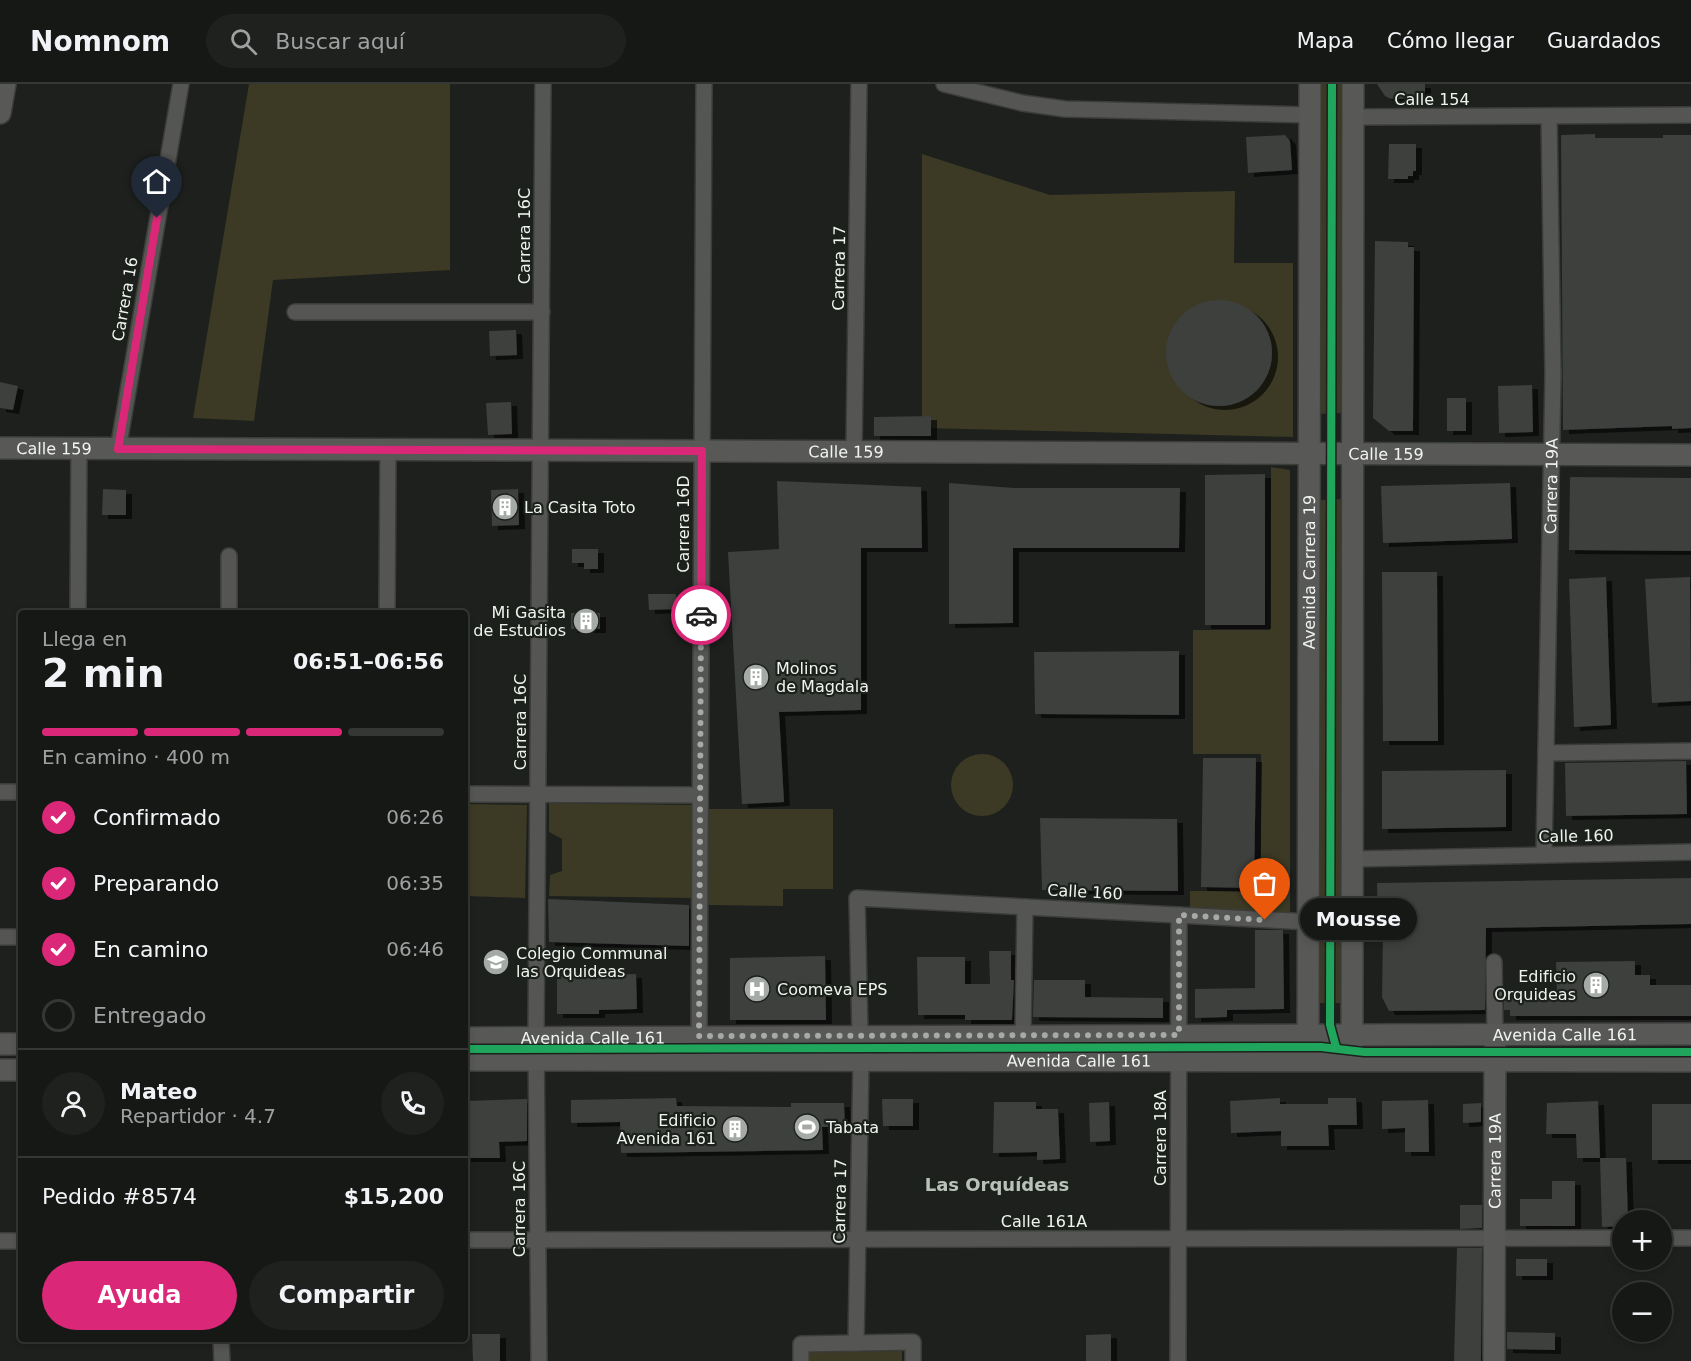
<!DOCTYPE html>
<html lang="es">
<meta charset="utf-8">
<style>
body{margin:0;font-family:"DejaVu Sans",sans-serif;background:#1f211f;color:#f1f3f6;height:100vh;display:flex;flex-direction:column;font-size:22px;white-space:nowrap}
*{box-sizing:border-box;margin:0}
p{font-size:20px;color:#9ea0a1}
.icon{flex:none;width:33px;height:33px;fill:none;stroke:currentColor;stroke-width:2;stroke-linecap:round;stroke-linejoin:round}
.map{position:relative;flex:1;overflow:hidden}
.side{position:absolute;left:18px;top:526px;width:450px;height:732px;display:flex;flex-direction:column;background:#161816;border-radius:6px;box-shadow:0 3px 9px #0003,0 0 0 2px #353735}
.side>*{flex:none}
.tools{position:absolute;left:1612px;top:1126px;display:grid;gap:12px}
.tools a{display:grid;place-items:center;width:60px;height:60px;border-radius:50%;background:#161816;box-shadow:0 3px 9px #0003,0 0 0 2px #353735;font-size:30px}
.pin{position:absolute;display:grid;place-items:center;width:51px;height:51px;color:#fff;margin:-62px -26px;border-radius:50% 50% 50% 0;rotate:-45deg;box-shadow:0 0 6px #0007}
.pin .icon{rotate:45deg}
.courier{position:absolute;display:grid;place-items:center;width:60px;height:60px;margin:-30px;border:4px solid #db2777;border-radius:50%;background:#fff;color:#222;box-shadow:0 2px 8px #0007}
.bubble{position:absolute;height:42px;border-radius:21px;background:#161816;box-shadow:0 3px 9px #0003,0 0 0 2px #353735;font-size:20px;font-weight:800;line-height:42px;text-align:center}
.overview em{font-style:normal;font-weight:800}
.overview div{display:flex;flex-direction:column-reverse}
.overview{display:flex;align-items:center;justify-content:space-between;height:102px;padding:0 24px}
h1{font-size:39px;font-weight:800;line-height:45px}
.bar{display:grid;grid-template-columns:repeat(4,1fr);gap:9px 6px;align-content:center;height:72px;padding:0 24px}
.bar i{height:8px;border-radius:4px;background:#353735}
.bar .active{background:#db2777}
.bar p{grid-column:span 4}
.line{display:flex;align-items:center;gap:15px;padding:0 24px;border-top:2px solid #353735}
.line div{flex:1}
.round{display:grid;place-items:center;flex:none;width:63px;height:63px;border-radius:32px;background:#1f211f}
ol{padding:0 24px;list-style:none}
li{display:flex;align-items:center;gap:18px;height:66px}
li p{margin-inline-start:auto}
li .icon{padding:6px;border-radius:50%;background:#db2777;color:#fff;stroke-width:4}
li:last-child{color:#9ea0a1}
li i{width:33px;height:33px;border:3px solid #353735;border-radius:50%}
.primary-button{display:flex;gap:12px;margin-top:auto;padding:12px 24px}
.primary-button a{flex:1;height:69px;border-radius:36px;background:#db2777;color:#fff;font-size:24px;font-weight:800;line-height:69px;text-align:center}
.primary-button a+a{background:#1f211f;color:#f1f3f6}
header{display:flex;align-items:center;gap:36px;box-sizing:border-box;height:84px;padding:0 30px;background:#161816;border-bottom:2px solid #353735}
header strong{font-size:28px}
nav{display:flex;gap:33px;margin-inline-start:auto;font-size:21px}
.search{width:420px;height:54px;background:#1f211f;display:flex;align-items:center;gap:15px;box-sizing:border-box;padding:0 21px;border-radius:33px;color:#9ea0a1;font-size:22px}
.map>svg:first-child{display:block}
</style>
<header>
<strong>Nomnom</strong>
<div class="search"><svg class="icon" aria-label="search" viewBox="0 0 24 24"><circle cx="10" cy="10" r="6"/><path d="M15 15l6 6"/></svg>Buscar aquí</div>
<nav><a>Mapa</a><a>Cómo llegar</a><a>Guardados</a></nav>
</header>
<div class="map">
<svg width="1691" height="1277" viewBox="0 0 1691 1277">
<defs>
<filter id="shadow"><feDropShadow dx="6" dy="4" stdDeviation="0" flood-color="#0009"/></filter>
</defs>
<rect width="100%" height="100%" fill="#1d201d"/>
<g fill="#3c3a24">
<path d="M249 0H450V186L273 196 254 337 193 334Z"/>
<path d="M1318 0H1342L1343 329 1318 330Z"/>
<path d="M922 70 1050 111 1235 107 1234 179H1293V353L922 344Z"/>
<path d="M1271 383 1290 386V830L1190 827V807H1261V670H1193V546H1270Z"/>
<path d="M1344 415 1341 919H1319V416Z"/>
<circle cx="982" cy="701" r="31"/>
<path d="M549 719 693 721 691 814 549 812 550 791 562 787V755L549 748Z"/>
<path d="M465 720 527 721 525 814 465 812Z"/>
<path d="M707 725H833V805H783V822L707 821Z"/>
<path d="M902 1267V1277H808V1268Z"/>
</g>
<g fill="#3c3f3d" filter="url(#shadow)">
<path d="M1377 0H1425V14L1391 15 1385 12Z"/>
<path d="M1595 50V54H1663V51H1691V344L1672 345V342L1563 346 1561 51Z"/>
<path d="M1285 51 1290 57 1292 86 1248 89 1246 53Z"/>
<path d="M1389 60H1416V87H1413V92H1408V95H1388Z"/>
<path d="M1375 157 1408 158V163H1414L1413 347H1389L1373 334Z"/>
<circle cx="1219" cy="269" r="53"/>
<path d="M516 246 517 271 490 272 489 247Z"/>
<path d="M0 298 18 302 13 326 0 324Z"/>
<path d="M1532 301 1533 348 1499 349 1498 302Z"/>
<rect x="1447" y="314" width="19" height="33"/>
<path d="M511 318 512 350 488 351 486 319Z"/>
<path d="M931 332V352H874V333Z"/>
<path d="M1265 390V541H1205V391Z"/>
<path d="M1570 393 1691 394V467L1569 466Z"/>
<path d="M777 397 921 403 922 464H861V626L779 628 784 718 742 720 728 468 779 465Z"/>
<path d="M949 399 1014 404H1180L1179 464H1013V539L949 540Z"/>
<path d="M1510 399 1512 455 1383 459 1381 402Z"/>
<path d="M103 405 126 406V431H102Z"/>
<path d="M518 405 519 441 492 442 491 406Z"/>
<path d="M572 465H598V485H584V479H572Z"/>
<path d="M1382 488H1437L1438 657H1383Z"/>
<path d="M1606 493 1611 641 1574 643 1569 495Z"/>
<path d="M1690 493 1691 617 1652 619 1645 495Z"/>
<path d="M648 510H676V525L649 526Z"/>
<rect x="571" y="529" width="29" height="16"/>
<path d="M1179 567V631L1035 630 1034 568Z"/>
<path d="M1203 674H1256L1254 804 1201 803Z"/>
<path d="M1686 677 1687 730 1566 732 1565 679Z"/>
<path d="M1506 686V743L1382 745V687Z"/>
<path d="M1040 734 1177 735 1178 807 1042 806Z"/>
<path d="M1691 794V840L1486 844 1485 926 1389 927 1382 913 1383 846H1378L1377 799Z"/>
<path d="M548 815 689 821V862L549 858Z"/>
<path d="M1255 846H1283L1284 925 1227 926V933L1195 934V905L1255 904Z"/>
<path d="M989 867H1011V896H1014L1012 936H965V931H918L917 873H965V900H990Z"/>
<path d="M825 872 826 936H730V874Z"/>
<path d="M1635 877V891H1650V901H1691V932H1510V926H1504V910L1557 911 1556 878Z"/>
<path d="M636 890 637 925 599 926V930H557V892Z"/>
<path d="M1034 896H1085V913L1163 914V934L1033 933Z"/>
<path d="M676 1014 677 1022 791 1023V1019H844L845 1043H822L823 1066 621 1069 620 1038 571 1039V1016Z"/>
<path d="M1280 1014V1020H1328V1014H1356L1357 1041H1328L1329 1062H1281V1047L1231 1049 1230 1017Z"/>
<path d="M527 1015V1057L499 1058 500 1074H465V1017Z"/>
<path d="M882 1015H913V1042H883Z"/>
<path d="M1428 1016 1429 1068H1405V1044L1382 1045V1017Z"/>
<path d="M1598 1017 1600 1074H1577L1576 1050H1546L1547 1019Z"/>
<path d="M994 1018H1036V1025H1058L1060 1075 1037 1076V1068L993 1069Z"/>
<path d="M1109 1018 1110 1057 1090 1058 1089 1019Z"/>
<path d="M1481 1019V1038L1463 1039V1020Z"/>
<rect x="1652" y="1020" width="39" height="56"/>
<path d="M1600 1074H1626L1628 1137H1623V1142L1602 1143Z"/>
<path d="M1552 1097H1575V1142H1520V1115H1552Z"/>
<path d="M1460 1121H1482V1144L1460 1145Z"/>
<path d="M1457 1164H1482L1481 1277H1454Z"/>
<rect x="1516" y="1175" width="31" height="17"/>
<path d="M1507 1248 1555 1249V1266L1507 1265Z"/>
<path d="M472 1250H500V1277H473Z"/>
<path d="M1111 1250V1277H1086V1251Z"/>
</g>
<g fill="none" stroke-linecap="round" stroke-linejoin="round">
<defs>
<g id="street">
<path d="M944 0 1022 19 1065 25 1310 31"/>
<path d="M1353 33 1691 31"/>
<path d="M295 228H542"/>
<path d="M118 365 181 0"/>
<path d="M854 367 859 0"/>
<path d="M78 530 79 365"/>
<path d="M229 530V472"/>
<path d="M387 530 388 366"/>
<path d="M1546 669 1691 667"/>
<path d="M0 708H21"/>
<path d="M465 710 700 711"/>
<path id="s1" d="M1544 771 1553 291 1549 32"/>
<path d="M1353 775 1691 768"/>
<path d="M0 853H21"/>
<path d="M1494 878 1495 950"/>
<path d="M860 951 857 814 1310 838"/>
<path d="M1023 951 1025 823"/>
<path d="M699 952 704 0"/>
<path d="M1662 1154H1691"/>
<path d="M465 1156 1623 1154"/>
<path d="M0 1157H21"/>
<path d="M221 1256 222 1277"/>
<path d="M856 1259 861 976"/>
<path d="M539 1277 536 952 543 0"/>
<path d="M801 1277V1260L913 1258V1277"/>
<path d="M1178 1277 1179 831"/>
</g>
<g id="secondary">
<path d="M0 29 5 0"/>
<path id="s2" d="M0 364 1691 371"/>
<path id="s3" d="M465 954 1691 950"/>
<path d="M0 960H21"/>
<path id="s4" d="M1308 965 1310 0"/>
<path d="M1352 965 1353 0"/>
<path id="s5" d="M465 976 1691 977"/>
<path d="M0 986H21"/>
<path id="s6" d="M1494 1277 1495 963"/>
</g>
</defs>
<use href="#street" stroke="#3b3d3b" stroke-width="18"/>
<use href="#secondary" stroke="#3b3d3b" stroke-width="24"/>
<use href="#street" stroke="#555654" stroke-width="15"/>
<use href="#secondary" stroke="#585957" stroke-width="21"/>
<defs>
<g id="cycleway">
<path d="M1332 0 1330 941 1336 963"/>
<path d="M465 965 1321 963 1364 968H1691"/>
</g>
</defs>
<use href="#cycleway" stroke="#1c211c" stroke-width="11"/>
<use href="#cycleway" stroke="#20a55d" stroke-width="8"/>
</g>
<g fill="none" stroke-linecap="round" stroke-linejoin="round">
<path stroke="#a6aaa6" stroke-width="6" stroke-dasharray="0 10.8" d="M701 531 699 952 1179 951V831L1265 836"/>
<path stroke="#db2777" stroke-width="8" d="M157 134 118 365 702 367 701 531"/>
</g>
<defs>
<symbol id="building-disc" viewBox="-11 -11 22 22"><circle r="9.5" fill="#a6aaa6" stroke="#1c211c"/><path d="M-4-6H4V6H1V3H-1V6H-4ZM-2.5-4.3h1.7v1.8h-1.7ZM.8-4.3h1.7v1.8H.8ZM-2.5-1h1.7V.8h-1.7ZM.8-1h1.7V.8H.8Z" fill="#fff"/></symbol>
<symbol id="school-disc" viewBox="-11 -11 22 22"><circle r="9.5" fill="#a6aaa6" stroke="#1c211c"/><path d="M0-5L7-2L0 1L-7-2ZM-4 1L0 2.5L4 1V4Q0 6-4 4Z" fill="#fff"/></symbol>
<symbol id="hospital-disc" viewBox="-11 -11 22 22"><circle r="9.5" fill="#a6aaa6" stroke="#1c211c"/><path d="M-5-5h3v3.5h4V-5h3V5h-3V1.5h-4V5h-3Z" fill="#fff"/></symbol>
<symbol id="stadium-disc" viewBox="-11 -11 22 22"><circle r="9.5" fill="#a6aaa6" stroke="#1c211c"/><path d="M0-5a6.5 5 0 1 0 0 10a6.5 5 0 1 0 0-10ZM-3.5-1.8h7v3.6h-7Z" fill="#fff"/></symbol>
</defs>
<g fill-rule="evenodd">
<use href="#building-disc" x="490" y="408" width="30" height="30"/>
<use href="#building-disc" x="571" y="522" width="30" height="30"/>
<use href="#building-disc" x="741" y="578" width="30" height="30"/>
<use href="#school-disc" x="481" y="863" width="30" height="30"/>
<use href="#building-disc" x="1581" y="886" width="30" height="30"/>
<use href="#hospital-disc" x="742" y="890" width="30" height="30"/>
<use href="#stadium-disc" x="792" y="1028" width="30" height="30"/>
<use href="#building-disc" x="720" y="1030" width="30" height="30"/>
</g>
<g text-anchor="middle" dominant-baseline="central" stroke-width="4.5" stroke-linejoin="round" paint-order="stroke">
<g font-size="16" fill="#f0f4f0" stroke="#1c211c">
<text x="1432" y="15">Calle 154</text>
<text transform="translate(524 152) rotate(-90)">Carrera 16C</text>
<text transform="translate(839 184) rotate(-89)">Carrera 17</text>
<text transform="translate(125 215) rotate(-80)">Carrera 16</text>
<text stroke="none"><textPath href="#s2" startOffset="54">Calle 159</textPath></text>
<text stroke="none"><textPath href="#s2" startOffset="846">Calle 159</textPath></text>
<text stroke="none"><textPath href="#s2" startOffset="1386">Calle 159</textPath></text>
<text stroke="none"><textPath href="#s1" startOffset="369">Carrera 19A</textPath></text>
<text transform="translate(683 440) rotate(-90)">Carrera 16D</text>
<text stroke="none"><textPath href="#s4" startOffset="477">Avenida Carrera 19</textPath></text>
<text transform="translate(520 638) rotate(-90)">Carrera 16C</text>
<text transform="translate(1576 752) rotate(-1)">Calle 160</text>
<text transform="translate(1085 808) rotate(3)">Calle 160</text>
<text stroke="none"><textPath href="#s3" startOffset="1100">Avenida Calle 161</textPath></text>
<text stroke="none"><textPath href="#s3" startOffset="128">Avenida Calle 161</textPath></text>
<text stroke="none"><textPath href="#s5" startOffset="614">Avenida Calle 161</textPath></text>
<text transform="translate(1160 1054) rotate(-90)">Carrera 18A</text>
<text stroke="none"><textPath href="#s6" startOffset="200">Carrera 19A</textPath></text>
<text transform="translate(840 1117) rotate(-89)">Carrera 17</text>
<text transform="translate(519 1125) rotate(-90)">Carrera 16C</text>
<text x="1044" y="1137">Calle 161A</text>
</g>
<g font-size="16" fill="#f0f4f0" stroke="#1c211c" text-anchor="start">
<text x="524" y="423">La Casita Toto</text>
<text x="566" y="528" text-anchor="end">Mi Gasita<tspan x="566" dy="18">de Estudios</tspan></text>
<text x="776" y="584">Molinos<tspan x="776" dy="18">de Magdala</tspan></text>
<text x="516" y="869">Colegio Communal<tspan x="516" dy="18">las Orquideas</tspan></text>
<text x="1576" y="892" text-anchor="end">Edificio<tspan x="1576" dy="18">Orquideas</tspan></text>
<text x="777" y="905">Coomeva EPS</text>
<text x="716" y="1036" text-anchor="end">Edificio<tspan x="716" dy="18">Avenida 161</tspan></text>
<text x="826" y="1043">Tabata</text>
</g>
<g font-size="18" font-weight="bold" fill="#bac1bb" stroke="#1c211c">
<text x="997" y="1100">Las Orquídeas</text>
</g>
</g>
</svg>
<div class="tools">
<a>+</a>
<a>−</a>
</div>
<div class="pin" style="left:1265px;top:836px;background:#ea580c"><svg class="icon" aria-label="bag" viewBox="0 0 24 24"><path d="M5 8h14l-1 12H6zM9 8a3 3 0 0 1 6 0"/></svg></div>
<div class="pin" style="left:157px;top:134px;background:#1f2937"><svg class="icon" aria-label="home" viewBox="0 0 24 24"><path d="M3 11l9-7 9 7M6 9v11h12V9"/></svg></div>
<div class="courier" style="left:701px;top:531px"><svg class="icon" aria-label="car" viewBox="0 0 24 24"><path d="M5 17H2v-5l4-1 3-4h7l3 4 3 1v5h-3M9 17h6M6 11h13"/><circle cx="7" cy="17" r="2"/><circle cx="17" cy="17" r="2"/></svg></div>
<div class="bubble" style="left:1300px;top:814px;width:117px">Mousse</div>
<section class="side">
<div class="overview"><div><h1>2 min</h1><p>Llega en</p></div><em>06:51–06:56</em></div>
<div class="bar"><i class="active"></i><i class="active"></i><i class="active"></i><i></i><p>En camino · 400 m</p></div>
<ol>
<li><svg class="icon" aria-label="check" viewBox="0 0 24 24"><path d="M5 12l5 5 9-10"/></svg>Confirmado<p>06:26</p></li>
<li><svg class="icon" aria-label="check" viewBox="0 0 24 24"><path d="M5 12l5 5 9-10"/></svg>Preparando<p>06:35</p></li>
<li><svg class="icon" aria-label="check" viewBox="0 0 24 24"><path d="M5 12l5 5 9-10"/></svg>En camino<p>06:46</p></li>
<li><i></i>Entregado</li>
</ol>
<div class="line" style="height:108px"><a class="round"><svg class="icon" aria-label="person" viewBox="0 0 24 24"><circle cx="12" cy="8" r="4"/><path d="M4 21q1-7 8-7t8 7"/></svg></a><div><b>Mateo</b><p>Repartidor · 4.7</p></div><a class="round"><svg class="icon" aria-label="phone" viewBox="0 0 24 24"><path d="M5 4h4l2 5-3 2q2 4 5 5l2-3 5 2v4C11 20 4 13 5 4z"/></svg></a></div>
<div class="line" style="height:78px"><div>Pedido #8574</div><b>$15,200</b></div>
<div class="primary-button"><a>Ayuda</a><a>Compartir</a></div>
</section>
</div>
